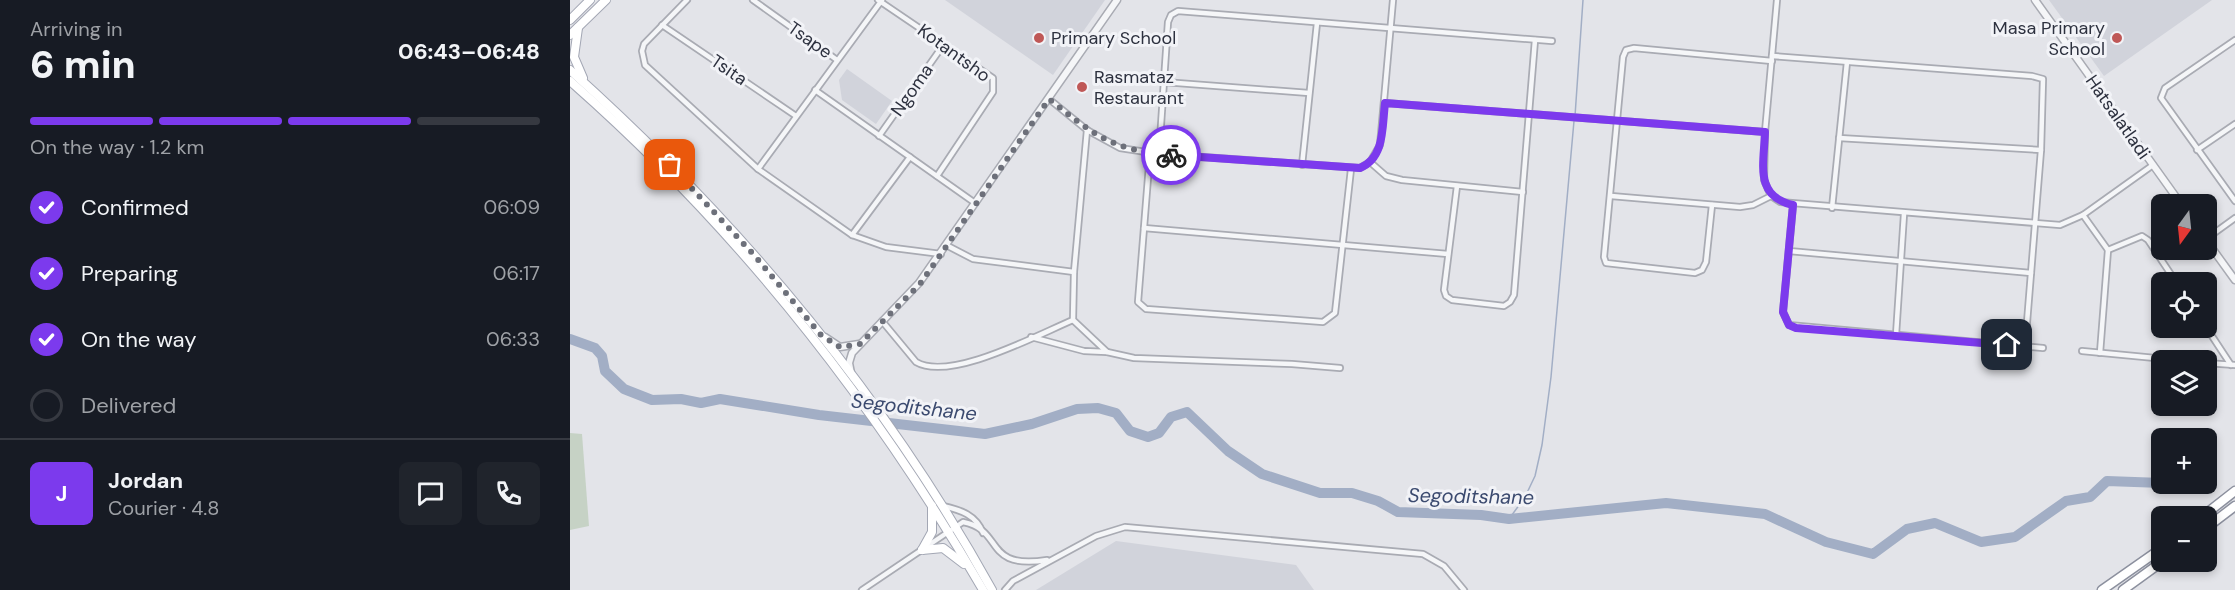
<!DOCTYPE html>
<meta charset="utf-8">
<style>
body{margin:0;font-family:"DM Sans",sans-serif;background:#20242c;color:#f1f3f6;height:100vh;display:flex;flex-direction:column;font-size:22px;white-space:nowrap}
*{box-sizing:border-box;margin:0}
p{font-size:20px;color:#9ea1a6}
.icon{flex:none;width:33px;height:33px;fill:none;stroke:currentColor;stroke-width:2;stroke-linecap:round;stroke-linejoin:round}
.map{position:relative;flex:1;overflow:hidden}
.panel{display:flex;flex-direction:column;background:#171b24;width:570px}
.panel>*{flex:none}
.needle{width:39px;rotate:195deg}
.controls{position:absolute;left:1581px;top:194px;display:grid;gap:12px}
.controls a{display:grid;place-items:center;width:66px;height:66px;border-radius:9px;background:#171b24;box-shadow:0 3px 9px #0003;font-size:30px}
.pin{position:absolute;display:grid;place-items:center;width:51px;height:51px;color:#fff;margin:-26px;border-radius:12px;box-shadow:0 3px 9px #0006}
.courier{position:absolute;display:grid;place-items:center;width:60px;height:60px;margin:-30px;border:4px solid #7c3aed;border-radius:50%;background:#fff;color:#222;box-shadow:0 2px 8px #0007}
.overview em{font-style:normal;font-weight:800}
.overview div{display:flex;flex-direction:column-reverse}
.overview{display:flex;align-items:center;justify-content:space-between;height:102px;padding:0 30px}
h1{font-size:39px;font-weight:800;line-height:45px}
.bar{display:grid;grid-template-columns:repeat(4,1fr);gap:9px 6px;align-content:center;height:72px;padding:0 30px}
.bar i{height:8px;border-radius:4px;background:#363941}
.bar .active{background:#7c3aed}
.bar p{grid-column:span 4}
.line{display:flex;align-items:center;gap:15px;padding:0 30px;border-top:2px solid #363941}
.line div{flex:1}
.round{display:grid;place-items:center;flex:none;width:63px;height:63px;border-radius:9px;background:#20242c}
ol{padding:0 30px;list-style:none}
li{display:flex;align-items:center;gap:18px;height:66px}
li p{margin-inline-start:auto}
li .icon{padding:6px;border-radius:50%;background:#7c3aed;color:#fff;stroke-width:4}
li:last-child{color:#9ea1a6}
li i{width:33px;height:33px;border:3px solid #363941;border-radius:50%}
main{display:flex;flex:1;min-height:0}
.map>svg:first-child{display:block}
</style>
<main>
<section class="panel">
<div class="overview"><div><h1>6 min</h1><p>Arriving in</p></div><em>06:43–06:48</em></div>
<div class="bar"><i class="active"></i><i class="active"></i><i class="active"></i><i></i><p>On the way · 1.2 km</p></div>
<ol>
<li><svg class="icon" aria-label="check" viewBox="0 0 24 24"><path d="M5 12l5 5 9-10"/></svg>Confirmed<p>06:09</p></li>
<li><svg class="icon" aria-label="check" viewBox="0 0 24 24"><path d="M5 12l5 5 9-10"/></svg>Preparing<p>06:17</p></li>
<li><svg class="icon" aria-label="check" viewBox="0 0 24 24"><path d="M5 12l5 5 9-10"/></svg>On the way<p>06:33</p></li>
<li><i></i>Delivered</li>
</ol>
<div class="line" style="height:108px"><b class="round" style="background:#7c3aed;color:#fff">J</b><div><b>Jordan</b><p>Courier · 4.8</p></div><a class="round"><svg class="icon" aria-label="chat" viewBox="0 0 24 24"><path d="M4 5h16v11H9l-5 4z"/></svg></a><a class="round"><svg class="icon" aria-label="phone" viewBox="0 0 24 24"><path d="M5 4h4l2 5-3 2q2 4 5 5l2-3 5 2v4C11 20 4 13 5 4z"/></svg></a></div>
</section>
<div class="map">
<svg width="1665" height="590" viewBox="0 0 1665 590">
<rect width="100%" height="100%" fill="#e3e4e9"/>
<g fill="#d1d3db">
<path d="M375 0H535L483 75Z"/>
<path d="M1479 0H1642L1534 76Z"/>
<path d="M277 69 322 101 306 124 272 100 269 80Z"/>
<path d="M546 541 726 565 744 590H466Z"/>
</g>
<path fill="#c6d2c5" d="M0 433 12 434 19 526 0 530Z"/>
<g fill="none" stroke-linecap="round" stroke-linejoin="round">
<g stroke="#a2aec5" stroke-width="1.5">
<path d="M1005 116 1013 0"/>
<path d="M939 519 955 497 965 476 972 445 981 377 1004 121"/>
</g>
<g stroke="#a2aec5" stroke-width="10">
<path d="M0 339 25 348 32 356 35 371 54 389 82 400 111 399 131 403 150 399 249 415 415 434 462 424 507 409 528 408 546 413 560 431 578 437 589 433 601 417 617 412 658 451 692 474 750 493H782L808 501 828 512 911 515 939 519 1096 503 1195 514 1256 542 1303 554 1337 529 1365 523 1411 542 1445 537 1496 501 1520 497 1537 481 1592 483"/>
<path d="M1596 483 1639 484"/>
</g>
<defs>
<g id="minor">
<path d="M117 0 74 44 72 51 75 65 188 169 282 235 316 247 371 254"/>
<path d="M183 0 267 60"/>
<path d="M308 0 423 78V92L367 176"/>
<path d="M1207 0 1195 132 1194 180 1201 196 1210 202 1490 225 1513 215 1583 165"/>
<path d="M92 25 226 116"/>
<path d="M1665 40 1595 88 1591 98 1665 201"/>
<path d="M1202 56 1462 76 1473 79 1471 150 1455 347"/>
<path d="M594 82 739 93"/>
<path d="M245 90 405 203"/>
<path d="M479 99 517 130 550 148 589 154 790 168 800 162 810 145 823 0"/>
<path d="M815 103 1195 132"/>
<path d="M309 136 374 44"/>
<path d="M1269 138 1471 150"/>
<path d="M1627 150 1665 124"/>
<path d="M580 153 568 302 576 309 753 322 765 313 781 169"/>
<path d="M589 154 598 22 601 15 608 11 982 41"/>
<path d="M800 162 816 176 832 180 953 192"/>
<path d="M732 165 747 23"/>
<path d="M188 169 312 0"/>
<path d="M887 186 874 290 876 296 882 300 934 306 940 302 944 295 965 40"/>
<path d="M1041 196 1170 207 1183 205 1201 196"/>
<path d="M1142 205 1136 262 1132 270 1125 273 1036 263 1034 257 1053 57 1056 50 1064 48 1202 61"/>
<path d="M1223 205 1213 312 1219 325 1473 348"/>
<path d="M1262 208 1277 62"/>
<path d="M1513 215 1538 250 1530 353"/>
<path d="M574 228 878 254"/>
<path d="M282 235 340 157"/>
<path d="M1636 239 1665 218"/>
<path d="M376 245 403 259 504 272 517 130"/>
<path d="M1538 250 1572 236 1578 240 1606 282"/>
<path d="M1219 251 1461 273"/>
<path d="M504 272 503 320 537 352 564 358 722 364 770 368"/>
<path d="M312 321 346 362C380 382 467 335 503 320"/>
<path d="M1636 327 1661 365"/>
<path d="M1326 335 1334 214"/>
<path d="M461 337 514 351 537 352"/>
<path d="M1512 351 1606 360"/>
<path d="M1636 363 1665 365"/>
<path d="M373 506C391 510 406 515 413 533"/>
<path d="M292 590 393 522C435 530 412 570 477 560"/>
<path d="M435 590 443 581 526 536 555 527 853 554 874 566 894 590"/>
</g>
<g id="tertiary">
<path d="M1465 0 1611 204"/>
<path d="M1636 240 1665 280"/>
<path d="M255 337 270 347 289 344"/>
<path d="M281 373 279 363 282 353 349 283 547 0"/>
</g>
<g id="primary">
<path d="M0 20 20 0"/>
<path d="M8 28 4 57 13 78"/>
<path d="M0 35 36 0"/>
<path d="M0 70C167 220 313 393 422 590"/>
<path d="M0 81C165 226 303 400 413 590"/>
<path d="M352 550 373 548 394 564"/>
<path d="M352 550 362 532V506"/>
</g>
<g id="trunk">
<path d="M1633 516 1665 491"/>
<path d="M1636 528 1665 506"/>
<path d="M1532 590 1592 548"/>
<path d="M1553 590 1593 561"/>
</g>
</defs>
<use href="#minor" stroke="#a9abb3" stroke-width="8"/>
<use href="#tertiary" stroke="#a9abb3" stroke-width="9"/>
<use href="#primary" stroke="#a3a7b4" stroke-width="10"/>
<use href="#trunk" stroke="#8c909e" stroke-width="11"/>
<use href="#minor" stroke="#f5f6f8" stroke-width="4.5"/>
<use href="#tertiary" stroke="#f5f6f8" stroke-width="6"/>
<use href="#primary" stroke="#fff" stroke-width="8"/>
<use href="#trunk" stroke="#fff" stroke-width="8"/>
</g>
<g fill="none" stroke-linecap="round" stroke-linejoin="round">
<path stroke="#6d707a" stroke-width="6" stroke-dasharray="0 10.8" d="M100 165 185 256 251 335 270 347 290 344 350 284 479 99C524 135 541 150 601 155"/>
<path stroke="#7c3aed" stroke-width="8" d="M601 155 790 168C815 158 812 127 815 103L1195 132C1194 164 1184 196 1223 205L1213 312 1219 325 1226 328 1437 345"/>
</g>
<g fill="#bf5857" stroke="#f2f3f7" stroke-width="2">
<circle cx="469" cy="38" r="6"/>
<circle cx="1547" cy="38" r="6"/>
<circle cx="512" cy="87" r="6"/>
</g>
<g text-anchor="middle" dominant-baseline="central" stroke-width="6" stroke-linejoin="round" paint-order="stroke">
<g font-size="18" fill="#2d313f" stroke="#f2f3f7" text-anchor="start">
<text x="1535" y="28" text-anchor="end">Masa Primary<tspan x="1535" dy="21">School</tspan></text>
<text x="481" y="38">Primary School</text>
<text x="524" y="77">Rasmataz<tspan x="524" dy="21">Restaurant</tspan></text>
</g>
<g font-size="18" fill="#2d313f" stroke="#f2f3f7">
<text transform="translate(240 40) rotate(35)">Tsape</text>
<text transform="translate(384 53) rotate(36)">Kotantsho</text>
<text transform="translate(159 70) rotate(34)">Tsita</text>
<text transform="translate(342 90) rotate(-55)">Ngoma</text>
<text transform="translate(1548 117) rotate(55)">Hatsalatladi</text>
</g>
<g font-size="20" font-style="italic" fill="#3b4a6f" stroke="#f2f3f7">
<text transform="translate(344 407) rotate(6)">Segoditshane</text>
<text transform="translate(901 496) rotate(1)">Segoditshane</text>
</g>
</g>
</svg>
<div class="controls">
<a><svg class="needle" viewBox="-14 -14 28 28"><path d="M0-13l5 13h-10z" fill="#e53935"/><path d="M0 13l5-13h-10z" fill="#9ea1a6"/></svg></a>
<a><svg class="icon" aria-label="locate" viewBox="0 0 24 24"><circle cx="12" cy="12" r="6"/><path d="M12 2v4M12 18v4M2 12h4M18 12h4"/></svg></a>
<a><svg class="icon" aria-label="layers" viewBox="0 0 24 24"><path d="M12 4l9 5-9 5-9-5zM3 14l9 5 9-5"/></svg></a>
<a>+</a>
<a>−</a>
</div>
<div class="pin" style="left:100px;top:165px;background:#ea580c"><svg class="icon" aria-label="bag" viewBox="0 0 24 24"><path d="M5 8h14l-1 12H6zM9 8a3 3 0 0 1 6 0"/></svg></div>
<div class="pin" style="left:1437px;top:345px;background:#1f2937"><svg class="icon" aria-label="home" viewBox="0 0 24 24"><path d="M3 11l9-7 9 7M6 9v11h12V9"/></svg></div>
<div class="courier" style="left:601px;top:155px"><svg class="icon" aria-label="bike" viewBox="0 0 24 24"><circle cx="6" cy="16" r="4"/><circle cx="18" cy="16" r="4"/><path d="M6 16l4-8h5l3 8M10 8l3 8H6M13 5h3"/></svg></div>
</div>
</main>
